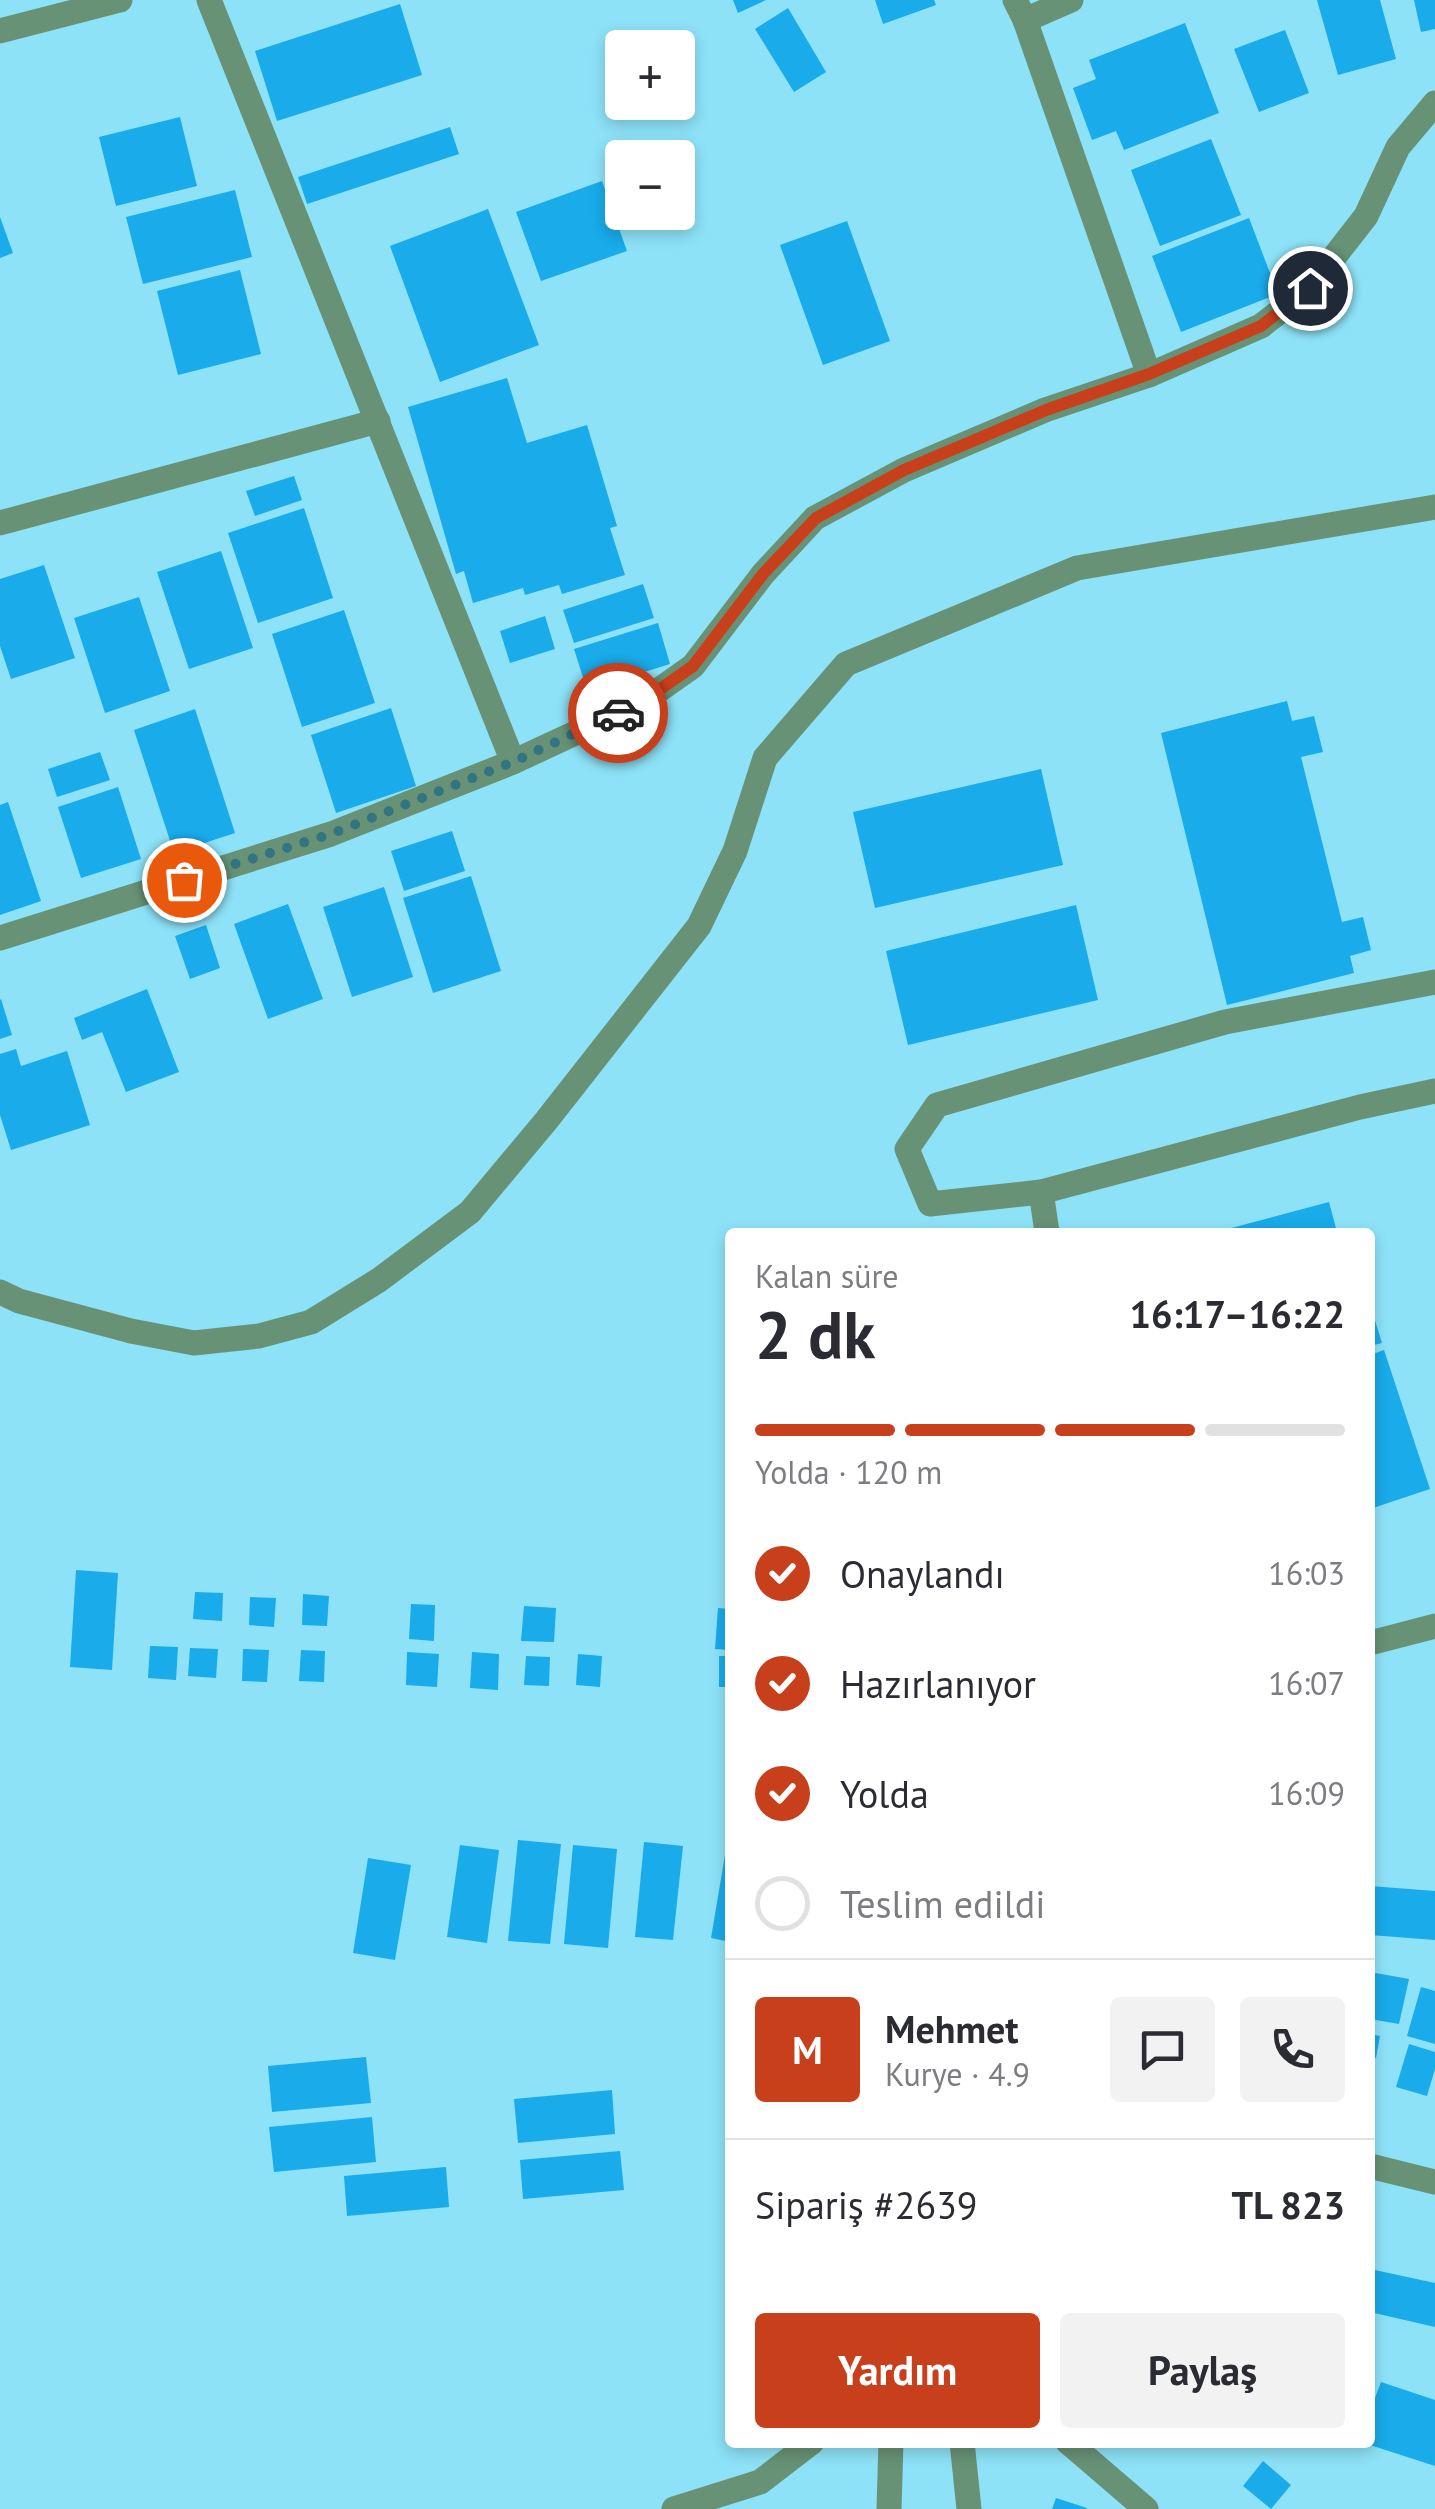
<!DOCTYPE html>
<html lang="tr">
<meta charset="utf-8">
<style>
body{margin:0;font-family:"PT Sans",sans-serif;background:#f2f2f3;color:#2b2b33;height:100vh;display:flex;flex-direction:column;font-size:38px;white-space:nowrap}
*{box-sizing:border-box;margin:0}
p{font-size:32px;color:#7c7c81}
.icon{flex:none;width:55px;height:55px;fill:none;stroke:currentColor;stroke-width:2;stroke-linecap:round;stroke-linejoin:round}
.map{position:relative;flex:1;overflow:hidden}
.details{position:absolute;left:725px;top:1228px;width:650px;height:1220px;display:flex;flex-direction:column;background:#fff;border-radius:10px;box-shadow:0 5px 15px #0003}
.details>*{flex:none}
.buttons{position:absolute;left:605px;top:30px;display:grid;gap:20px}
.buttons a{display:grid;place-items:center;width:90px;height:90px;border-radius:10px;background:#fff;box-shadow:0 5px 15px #0003;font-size:50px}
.pin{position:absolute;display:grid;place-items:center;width:85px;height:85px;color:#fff;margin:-42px;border:5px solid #fff;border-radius:50%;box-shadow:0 2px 10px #0007}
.courier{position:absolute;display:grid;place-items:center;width:100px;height:100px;margin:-50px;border:8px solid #c83f1c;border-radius:50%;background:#fff;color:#222;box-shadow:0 2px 12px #0007}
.headline em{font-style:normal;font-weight:600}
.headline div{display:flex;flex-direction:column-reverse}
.headline{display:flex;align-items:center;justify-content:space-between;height:170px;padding:0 30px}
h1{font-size:65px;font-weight:600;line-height:75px}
.bar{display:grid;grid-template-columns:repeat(4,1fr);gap:15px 10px;align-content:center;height:120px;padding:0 30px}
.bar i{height:12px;border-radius:8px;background:#e1e1e2}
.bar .active{background:#c83f1c}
.bar p{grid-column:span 4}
.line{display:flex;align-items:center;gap:25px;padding:0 30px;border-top:2px solid #e1e1e2}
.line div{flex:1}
.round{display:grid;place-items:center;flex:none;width:105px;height:105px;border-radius:10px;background:#f2f2f3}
ol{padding:0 30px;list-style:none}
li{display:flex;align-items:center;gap:30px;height:110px}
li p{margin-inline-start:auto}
li .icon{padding:10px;border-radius:50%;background:#c83f1c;color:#fff;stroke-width:4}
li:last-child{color:#7c7c81}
li i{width:55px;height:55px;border:5px solid #e1e1e2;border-radius:50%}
.button{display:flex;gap:20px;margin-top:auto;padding:20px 30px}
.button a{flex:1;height:115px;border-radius:10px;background:#c83f1c;color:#fff;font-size:40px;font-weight:600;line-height:115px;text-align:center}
.button a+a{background:#f2f2f3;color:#2b2b33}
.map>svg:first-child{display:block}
</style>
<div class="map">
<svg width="1435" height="2509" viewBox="0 0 1435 2509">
<rect width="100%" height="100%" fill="#8de2f7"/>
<g fill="#19abea">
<path d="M733 0H766L738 13Z"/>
<path d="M875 0H934L936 5 883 24Z"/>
<path d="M1317 0H1380L1396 59 1338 75Z"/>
<path d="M1414 0H1435V29L1421 32Z"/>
<path d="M400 4 422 75 277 121 255 51Z"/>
<path d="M788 8 826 72 794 92 755 29Z"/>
<path d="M1185 23 1219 113 1124 150 1116 131 1092 140 1073 88 1096 79 1089 60Z"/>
<path d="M1285 30 1309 93 1259 112 1234 49Z"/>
<path d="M180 117 197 186 116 206 99 137Z"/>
<path d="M450 127 459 154 307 204 298 177Z"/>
<path d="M1211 139 1241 215 1160 246 1131 170Z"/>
<path d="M602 181 627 251 541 281 516 212Z"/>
<path d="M235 190 252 257 143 284 126 217Z"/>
<path d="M488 209 539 345 440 382 390 246Z"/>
<path d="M0 217 13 253 0 258Z"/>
<path d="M1249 218 1278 294 1181 332 1152 256Z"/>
<path d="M847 221 890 341 823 365 780 245Z"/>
<path d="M240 270 261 354 178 375 157 291Z"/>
<path d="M507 378 527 443 587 425 617 526 610 528 625 575 562 594 559 585 525 595 523 588 473 603 464 571 456 574 408 407Z"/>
<path d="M294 476 302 500 255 516 246 491Z"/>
<path d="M304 508 333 598 258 623 228 533Z"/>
<path d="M221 551 253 648 189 669 157 572Z"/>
<path d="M44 565 75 658 11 679 0 646V579Z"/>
<path d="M643 584 654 618 574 643 563 610Z"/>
<path d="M139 597 170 691 105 713 74 618Z"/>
<path d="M344 610 375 703 302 727 272 634Z"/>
<path d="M545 616 555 649 510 663 500 631Z"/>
<path d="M658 623 670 664 587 690 574 649Z"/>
<path d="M1287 701 1292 721 1314 716 1323 752 1301 757 1342 922 1363 917 1371 950 1350 956 1354 973 1227 1005 1161 733Z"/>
<path d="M391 708 416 786 336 813 311 735Z"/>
<path d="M195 709 235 833 174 853 134 730Z"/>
<path d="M100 752 110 780 57 797 48 769Z"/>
<path d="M1041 769 1063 865 875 908 853 812Z"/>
<path d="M118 787 141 859 81 878 58 807Z"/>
<path d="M8 802 41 901 0 915V805Z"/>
<path d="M452 831 465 871 404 891 391 851Z"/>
<path d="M471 876 501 971 433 993 403 898Z"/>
<path d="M384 887 413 977 352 997 323 907Z"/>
<path d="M288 904 323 999 268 1019 234 924Z"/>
<path d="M1076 905 1098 1000 908 1045 886 951Z"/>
<path d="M206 925 220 968 190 979 175 936Z"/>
<path d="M147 989 179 1072 126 1092 102 1032 82 1040 74 1018Z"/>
<path d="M1 999 12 1035 0 1039V1000Z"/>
<path d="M16 1049 21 1066 67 1051 90 1125 11 1150 0 1115V1054Z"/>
<path d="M1329 1202 1337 1232H1220V1231Z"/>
<path d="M1370 1304 1382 1343 1370 1346Z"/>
<path d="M1384 1350 1430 1489 1370 1509V1355Z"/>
<path d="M76 1570 118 1573 112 1670 70 1667Z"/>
<path d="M195 1592 223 1593 222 1621 193 1619Z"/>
<path d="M303 1594 329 1596 327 1626 302 1625Z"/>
<path d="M250 1597 276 1598 274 1627 249 1625Z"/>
<path d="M411 1604 435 1605 434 1641 409 1639Z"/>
<path d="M524 1606 556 1608 554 1642 521 1641Z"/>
<path d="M718 1608 730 1609V1650L715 1649Z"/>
<path d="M150 1646 178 1647 176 1680 148 1678Z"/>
<path d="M190 1648 218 1649 216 1678 188 1676Z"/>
<path d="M243 1649 269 1650 267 1682 242 1681Z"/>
<path d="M301 1650 325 1651 324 1682 299 1681Z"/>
<path d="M407 1652 439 1654 437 1687 406 1685Z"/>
<path d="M472 1652 499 1654 498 1690 470 1688Z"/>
<path d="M578 1654 602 1656 600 1687 576 1685Z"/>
<path d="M526 1656 550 1657 549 1686 524 1685Z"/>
<rect x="719" y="1656" width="11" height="31"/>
<path d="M518 1840 561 1844 550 1944 508 1941Z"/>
<path d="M644 1842 683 1846 673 1940 635 1937Z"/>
<path d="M727 1843 730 1844V1942L711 1938Z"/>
<path d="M460 1845 499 1850 487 1943 447 1937Z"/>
<path d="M573 1845 617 1849 608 1948 564 1944Z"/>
<path d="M368 1858 411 1865 395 1960 353 1953Z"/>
<path d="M1370 1886 1435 1891V1940L1370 1935Z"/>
<path d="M1370 1972 1409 1979 1399 2024 1370 2019Z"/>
<path d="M1421 1987 1435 1991V2044L1407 2036Z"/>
<path d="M1370 2034 1380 2036 1376 2058 1370 2057Z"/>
<path d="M1409 2044 1435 2052V2069L1427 2096 1396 2087Z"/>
<path d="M366 2057 371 2103 272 2112 268 2066Z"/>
<path d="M612 2090 615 2134 518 2143 514 2099Z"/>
<path d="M372 2117 376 2162 274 2172 269 2127Z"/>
<path d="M620 2151 624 2190 523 2199 520 2160Z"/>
<path d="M446 2167 449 2207 347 2216 344 2176Z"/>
<path d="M1370 2269 1435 2283V2327L1370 2312Z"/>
<path d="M1381 2382 1435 2400V2466L1370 2445V2397L1375 2398Z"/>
<path d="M1263 2461 1291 2485 1271 2509 1243 2486Z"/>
<path d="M1056 2498 1087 2508 1086 2509H1052Z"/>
</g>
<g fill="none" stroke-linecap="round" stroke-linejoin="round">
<g stroke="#679275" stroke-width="25">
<path d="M209 0 513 762"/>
<path d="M1015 0 1025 20 1149 375"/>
<path d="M1025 20 1071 0"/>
<path d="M0 31 120 0"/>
<path d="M0 523 378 421"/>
<path d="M0 938 331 834 513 762 642 702 693 666 763 574 815 518 904 470 1045 410 1149 375 1261 326 1310 288 1366 216 1398 147 1435 103"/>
<path d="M1435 982 1225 1022 937 1105 907 1149 930 1204 1041 1192 1360 1107 1435 1091"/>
<path d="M1041 1192 1047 1232"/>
<path d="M0 1292 19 1301 131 1331 194 1343 259 1336 311 1322 379 1280 470 1212 546 1121 699 926 735 851 765 758 846 664 1077 568 1435 507"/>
<path d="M1370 1643 1435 1626"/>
<path d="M1370 2166 1435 2182"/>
<path d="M962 2442 969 2509"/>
<path d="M1068 2442 1146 2509"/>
<path d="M674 2509 760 2482 812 2442"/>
<path d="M889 2509 891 2442"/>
</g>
</g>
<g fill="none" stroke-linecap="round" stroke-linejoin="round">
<path stroke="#337482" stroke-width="10" stroke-dasharray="0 18" d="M184 880 331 834 513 762 618 713"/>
<path stroke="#c83f1c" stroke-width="12" d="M618 713 642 702 693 666 763 574 816 518 904 470 1046 410 1149 374 1261 326 1310 288"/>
</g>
</svg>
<div class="buttons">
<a>+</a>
<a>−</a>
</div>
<div class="pin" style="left:184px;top:880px;background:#ea580c"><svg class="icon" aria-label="bag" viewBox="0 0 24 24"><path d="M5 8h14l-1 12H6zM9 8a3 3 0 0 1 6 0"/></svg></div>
<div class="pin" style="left:1310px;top:288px;background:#1f2937"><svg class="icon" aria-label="home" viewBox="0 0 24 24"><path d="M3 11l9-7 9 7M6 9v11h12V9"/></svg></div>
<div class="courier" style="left:618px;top:713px"><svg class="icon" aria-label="car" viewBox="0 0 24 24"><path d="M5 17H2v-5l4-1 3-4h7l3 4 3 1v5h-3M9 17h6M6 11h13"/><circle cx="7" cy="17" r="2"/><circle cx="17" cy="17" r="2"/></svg></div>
<section class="details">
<div class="headline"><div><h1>2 dk</h1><p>Kalan süre</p></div><em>16:17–16:22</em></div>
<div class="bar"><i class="active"></i><i class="active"></i><i class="active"></i><i></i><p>Yolda · 120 m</p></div>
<ol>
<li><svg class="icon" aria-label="check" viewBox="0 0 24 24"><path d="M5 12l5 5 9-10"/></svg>Onaylandı<p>16:03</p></li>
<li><svg class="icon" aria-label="check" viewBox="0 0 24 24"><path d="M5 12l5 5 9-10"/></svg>Hazırlanıyor<p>16:07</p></li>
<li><svg class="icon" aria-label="check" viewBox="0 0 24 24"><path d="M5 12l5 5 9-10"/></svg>Yolda<p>16:09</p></li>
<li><i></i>Teslim edildi</li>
</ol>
<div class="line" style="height:180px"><b class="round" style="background:#c83f1c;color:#fff">M</b><div><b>Mehmet</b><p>Kurye · 4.9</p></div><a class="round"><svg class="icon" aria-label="chat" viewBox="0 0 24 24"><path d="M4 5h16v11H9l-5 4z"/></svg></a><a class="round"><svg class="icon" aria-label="phone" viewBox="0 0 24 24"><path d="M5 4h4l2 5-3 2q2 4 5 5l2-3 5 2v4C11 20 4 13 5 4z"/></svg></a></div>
<div class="line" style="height:130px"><div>Sipariş #2639</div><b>TL 823</b></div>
<div class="button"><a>Yardım</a><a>Paylaş</a></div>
</section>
</div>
